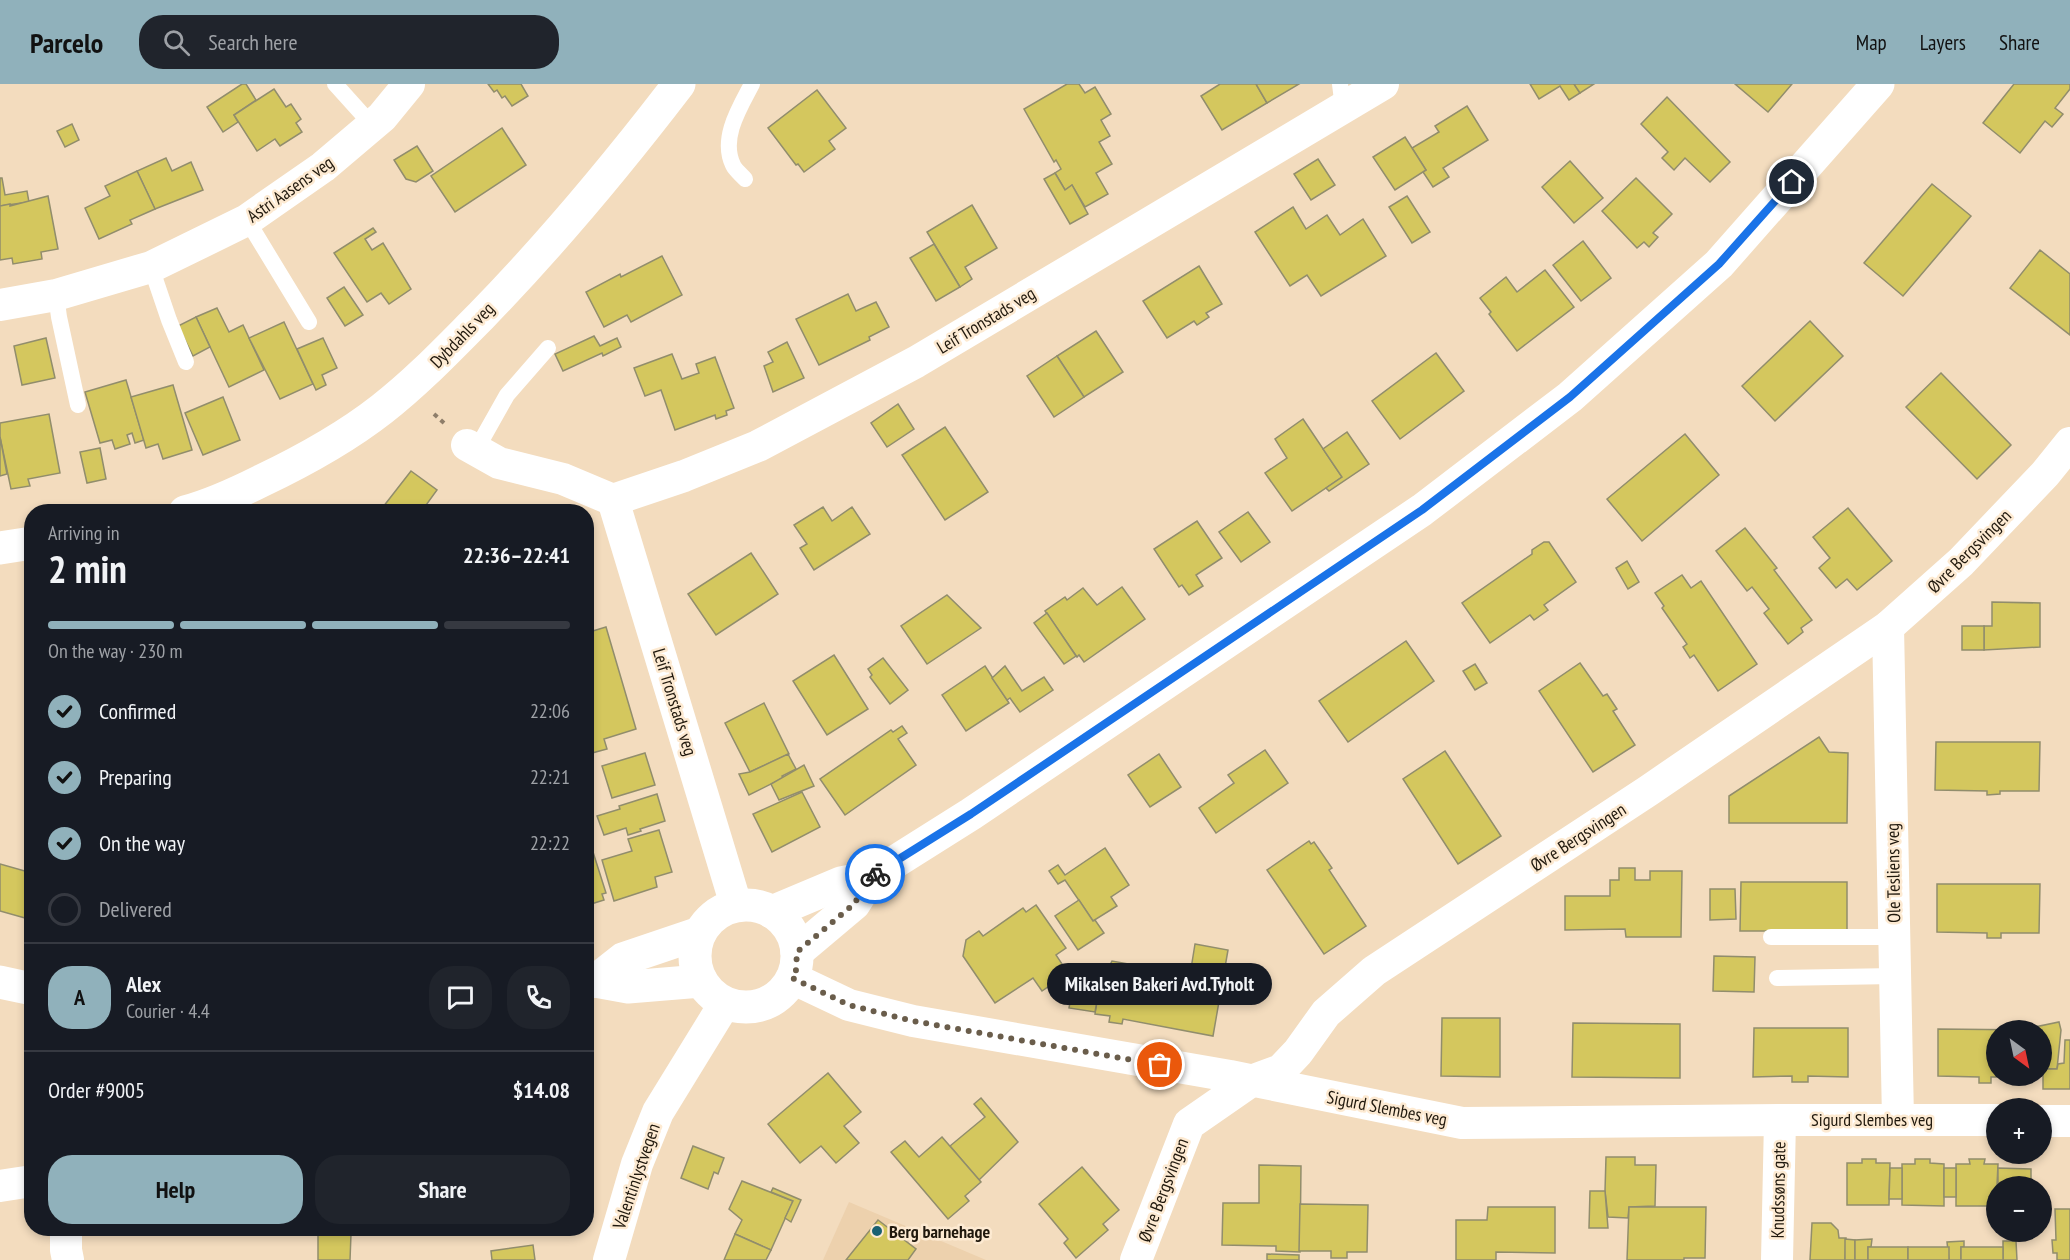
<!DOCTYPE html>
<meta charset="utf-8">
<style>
body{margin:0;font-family:"PT Sans Narrow",sans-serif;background:#20242c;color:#f1f3f6;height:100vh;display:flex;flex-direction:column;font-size:22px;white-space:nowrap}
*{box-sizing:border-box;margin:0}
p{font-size:20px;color:#9ea1a6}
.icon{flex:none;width:33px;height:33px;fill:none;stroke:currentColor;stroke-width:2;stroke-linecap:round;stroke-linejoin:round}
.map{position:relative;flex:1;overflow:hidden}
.drawer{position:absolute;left:24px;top:420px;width:570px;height:732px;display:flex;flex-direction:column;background:#171b24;border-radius:24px;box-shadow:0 3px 9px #0003}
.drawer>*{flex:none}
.needle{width:39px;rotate:147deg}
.controls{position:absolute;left:1986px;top:936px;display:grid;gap:12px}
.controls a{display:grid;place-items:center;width:66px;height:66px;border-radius:50%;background:#171b24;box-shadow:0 3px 9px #0003;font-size:30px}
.pin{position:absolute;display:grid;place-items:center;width:51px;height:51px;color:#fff;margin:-26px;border:3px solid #fff;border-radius:50%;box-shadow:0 2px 6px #0007}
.courier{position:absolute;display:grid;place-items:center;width:60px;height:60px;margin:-30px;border:4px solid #1a73e8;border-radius:50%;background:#fff;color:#222;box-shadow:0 2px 8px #0007}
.bubble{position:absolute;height:42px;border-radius:21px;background:#171b24;box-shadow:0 3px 9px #0003;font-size:20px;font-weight:800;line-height:42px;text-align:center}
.overview em{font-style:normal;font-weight:800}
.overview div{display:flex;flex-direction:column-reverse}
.overview{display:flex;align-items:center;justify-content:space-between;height:102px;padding:0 24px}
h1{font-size:39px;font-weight:800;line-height:45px}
.bar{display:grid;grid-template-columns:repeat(4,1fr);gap:9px 6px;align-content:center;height:72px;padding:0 24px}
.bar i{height:8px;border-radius:4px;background:#363941}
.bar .current{background:#90b1bb}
.bar p{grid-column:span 4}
.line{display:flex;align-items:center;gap:15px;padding:0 24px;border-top:2px solid #363941}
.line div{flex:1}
.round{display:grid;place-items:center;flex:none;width:63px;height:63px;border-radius:24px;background:#20242c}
ol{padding:0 24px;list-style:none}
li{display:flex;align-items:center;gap:18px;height:66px}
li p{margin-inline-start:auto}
li .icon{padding:6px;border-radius:50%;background:#90b1bb;color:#111;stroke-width:4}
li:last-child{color:#9ea1a6}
li i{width:33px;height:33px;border:3px solid #363941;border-radius:50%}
.cta{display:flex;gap:12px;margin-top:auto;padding:12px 24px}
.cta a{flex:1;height:69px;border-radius:24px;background:#90b1bb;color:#111;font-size:24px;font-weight:800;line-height:69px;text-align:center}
.cta a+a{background:#20242c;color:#f1f3f6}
header{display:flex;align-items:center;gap:36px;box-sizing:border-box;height:84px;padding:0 30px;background:#90b1bb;color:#111}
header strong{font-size:28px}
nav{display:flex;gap:33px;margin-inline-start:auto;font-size:21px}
.search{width:420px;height:54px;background:#20242c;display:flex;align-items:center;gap:15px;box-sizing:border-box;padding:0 21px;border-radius:24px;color:#9ea1a6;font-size:22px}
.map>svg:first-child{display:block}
</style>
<header>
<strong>Parcelo</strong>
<div class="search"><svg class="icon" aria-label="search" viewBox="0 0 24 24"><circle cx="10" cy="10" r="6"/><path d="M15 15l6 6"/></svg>Search here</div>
<nav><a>Map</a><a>Layers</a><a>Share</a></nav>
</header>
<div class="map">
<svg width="2070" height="1176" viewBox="0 0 2070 1176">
<rect width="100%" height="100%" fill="#f3dcbe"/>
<path fill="#edd1ad" d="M849 1118 986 1176H823Z"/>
<g fill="#d4c75e" stroke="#918d6c" stroke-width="1.5">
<path d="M242 0H246L256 16 234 31 238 38 223 48 207 23Z"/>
<path d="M488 0H521L528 12 512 22 505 12 502 14 497 6 494 8Z"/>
<path d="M1067 0H1079L1085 9 1095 3 1111 30 1101 36 1110 52 1099 58 1112 80 1096 89 1108 110 1085 123 1072 101 1065 106 1055 89 1061 85 1056 76 1054 78 1024 25Z"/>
<path d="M1220 0H1256L1267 19 1222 46 1201 12Z"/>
<path d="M1256 0H1299L1267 19Z"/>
<path d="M1530 0H1574L1580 9 1569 16 1560 2 1539 15Z"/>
<path d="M1574 0H1594L1580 9Z"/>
<path d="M1735 0H1792L1768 28Z"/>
<path d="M2014 0H2070V5L2055 24 2063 30 2052 43 2045 37 2020 69 1983 39Z"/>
<path d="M274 5 286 23 291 20 301 35 296 39 302 48 280 62 275 55 257 67 234 31Z"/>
<path d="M817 6 846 44 829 57 835 65 804 88 798 80 796 81 768 44Z"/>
<path d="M1667 13 1730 78 1710 98 1685 74 1674 86 1662 74 1668 68 1641 40Z"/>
<path d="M1467 22 1488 56 1443 84 1449 93 1433 103 1423 88 1426 86 1412 64 1439 48 1435 42Z"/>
<path d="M72 40 79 56 65 63 57 47Z"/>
<path d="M502 44 526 81 455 128 431 92Z"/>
<path d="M1405 53 1426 86 1395 106 1373 73Z"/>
<path d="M417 62 433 87 416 98 406 95 394 76Z"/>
<path d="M166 74 172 87 191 78 203 106 155 125 137 87Z"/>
<path d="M1318 75 1335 101 1311 116 1294 90Z"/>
<path d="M1570 77 1603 114 1574 139 1542 103Z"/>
<path d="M137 87 155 125 130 136 132 140 99 155 85 124 110 112 105 102Z"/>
<path d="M1055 89 1065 106 1072 101 1088 130 1070 140 1044 95Z"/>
<path d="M0 94H2L5 111 27 107 29 118 0 122Z"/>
<path d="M1636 94 1672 130 1653 149 1658 153 1649 163 1644 158 1637 164 1602 127Z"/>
<path d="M1932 100 1971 132 1903 212 1864 179Z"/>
<path d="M48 112 58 165 41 168 42 175 13 180 12 174 0 176V122L10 120V122Z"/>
<path d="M1407 112 1430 148 1412 159 1389 123Z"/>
<path d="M972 121 997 164 965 183 972 195 960 203 927 148Z"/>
<path d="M1293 123 1306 145 1327 131 1340 151 1363 135 1386 172 1321 212 1307 191 1290 202 1255 148Z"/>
<path d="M373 144 376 148 365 155 372 166 383 159 411 205 389 220 381 209 367 218 334 169Z"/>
<path d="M1583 157 1611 194 1581 217 1553 181Z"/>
<path d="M934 160 960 203 936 217 910 174Z"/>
<path d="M2040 166 2070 190V251L2010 204Z"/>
<path d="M662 172 682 211 631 238 627 231 604 243 586 208 620 190 621 193Z"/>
<path d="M1199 182 1222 220 1206 229 1209 233 1197 241 1194 237 1167 254 1143 217Z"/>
<path d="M1545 186 1574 223 1517 267 1489 230 1491 228 1480 214 1506 193 1517 208Z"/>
<path d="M344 203 363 231 345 242 327 214Z"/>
<path d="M848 210 856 227 876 218 889 243 869 253 870 256 819 281 796 235Z"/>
<path d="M217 224 229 248 243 241 264 286 229 303 196 233Z"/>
<path d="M196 233 210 263 193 272 178 242Z"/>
<path d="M1810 237 1843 272 1775 337 1742 302Z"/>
<path d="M284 238 313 300 280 315 249 254Z"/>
<path d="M1096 247 1123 288 1084 313 1057 272Z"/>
<path d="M594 252 600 262 617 254 621 263 603 272 602 269 563 287 555 270Z"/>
<path d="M46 254 55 294 22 301 14 262Z"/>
<path d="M323 254 337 284 322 291 326 301 316 306 297 265Z"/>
<path d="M787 258 804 294 773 308 764 282 773 278 768 268Z"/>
<path d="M1436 269 1464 307 1400 355 1372 317Z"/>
<path d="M672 270 682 295 699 289 696 280 715 273 734 324 726 327 727 331 716 335 715 331 675 346 661 306 645 312 634 284Z"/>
<path d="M1057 272 1084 313 1054 333 1027 292Z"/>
<path d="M1941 289 2011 361 1977 395 1906 323Z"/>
<path d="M126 296 144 356 135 359 132 349 127 351 130 360 115 365 112 356 100 359 85 308Z"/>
<path d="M173 301 192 366 163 375 158 360 146 364 131 313Z"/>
<path d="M223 313 240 356 203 371 185 329Z"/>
<path d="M898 320 914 345 887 363 871 339Z"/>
<path d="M49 330 60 389 28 395 30 402 11 405 0 353V339Z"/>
<path d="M1303 335 1342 393 1292 427 1265 389 1287 374 1275 355Z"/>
<path d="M945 343 988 408 945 436 902 371Z"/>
<path d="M1347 348 1369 380 1329 407 1326 404 1342 393 1323 365Z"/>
<path d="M1685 350 1719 391 1642 457 1607 415Z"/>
<path d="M0 353 7 390 0 392Z"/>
<path d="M100 364 106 395 87 399 80 368Z"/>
<path d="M411 387 437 406 421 428H388L383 423Z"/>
<path d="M823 423 832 437 852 423 870 450 814 486 800 464 807 460 794 441Z"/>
<path d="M1848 424 1892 477 1857 506 1847 495 1836 504 1819 484 1830 474 1813 453Z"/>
<path d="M1248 428 1270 458 1241 478 1219 448Z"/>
<path d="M1197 437 1222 474 1196 491 1203 502 1189 511 1182 501 1179 503 1154 465Z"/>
<path d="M1745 444 1777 484 1774 486 1812 536 1801 544 1803 548 1788 560 1764 529 1769 525 1752 503 1747 507 1716 467Z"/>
<path d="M1544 458H1549L1576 498 1544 521 1548 526 1534 536 1530 531 1490 559 1462 519 1532 470V466Z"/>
<path d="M751 469 778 510 716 551 688 510Z"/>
<path d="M1627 477 1639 498 1628 505 1616 484Z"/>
<path d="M1682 491 1691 504 1701 497 1757 580 1718 607 1694 571 1690 574 1683 563 1687 560 1662 524 1664 522 1655 509Z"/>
<path d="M1122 503 1145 535 1084 578 1079 571 1077 573 1045 527 1065 513 1067 516 1083 504 1097 521Z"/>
<path d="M947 511 981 544 927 580 901 542Z"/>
<path d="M1992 518 2040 519V563L1984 566V542H1992Z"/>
<path d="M1047 529 1076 572 1064 580 1034 539Z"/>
<rect x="1962" y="542" width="22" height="24"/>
<path d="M606 543 636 645 604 655 607 665 592 669 589 659 586 660V549Z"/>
<path d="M1406 557 1434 597 1348 658 1319 617Z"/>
<path d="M834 571 868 625 827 651 793 597Z"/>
<path d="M883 574 908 606 890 620 870 593 872 591 868 585Z"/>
<path d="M1580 579 1603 612 1607 610 1617 625 1613 627 1635 661 1593 688 1539 607Z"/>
<path d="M1475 580 1487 599 1475 606 1463 587Z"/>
<path d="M985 582 1009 619 966 647 942 611Z"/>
<path d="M1005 582 1022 607 1044 593 1053 606 1020 628 1010 614 1007 616 992 594Z"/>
<path d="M764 619 789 670 750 688 725 639Z"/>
<path d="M902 642 907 649 898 655 916 681 845 731 820 695 891 646 893 648Z"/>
<path d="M1819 653 1829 668 1848 669 1847 739H1729V712Z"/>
<path d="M1936 658H2040L2039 707H2000V710L1987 711V707L1935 706Z"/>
<path d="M1265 666 1288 699 1216 749 1199 724 1234 699 1228 691Z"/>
<path d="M1445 667 1501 752 1458 780 1403 695Z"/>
<path d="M645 669 655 701 612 714 602 682Z"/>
<path d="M788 670 796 685 782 692 783 694 749 711 739 690 750 688Z"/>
<path d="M1159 670 1181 703 1150 723 1128 691Z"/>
<path d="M804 681 814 702 779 716 771 700Z"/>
<path d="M802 708 820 743 772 768 753 730Z"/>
<path d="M657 710 665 737 640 745 641 747 628 751 626 744 604 751 597 732 620 725 619 722Z"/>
<path d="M659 746 672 788 655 793 657 803 614 817 602 776 632 767 628 755Z"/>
<path d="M1309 757 1311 760 1314 758 1332 784 1329 786 1366 842 1324 870 1267 786Z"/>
<path d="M1105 764 1129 801 1111 813 1117 822 1093 837 1065 796 1058 800 1049 787 1058 781 1065 791Z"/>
<path d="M593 768 606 809 602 810 604 816 588 821 586 771Z"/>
<path d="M0 780 32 789V836L0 827Z"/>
<path d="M1619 784H1635V796H1650V787H1682L1681 853H1626L1625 845 1565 846V812H1610V796H1619Z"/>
<path d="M1741 798H1847V847H1740Z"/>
<path d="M1937 800H2040L2039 849H2001V854H1987V849L1937 848Z"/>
<path d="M1710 805H1735L1736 835 1710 836Z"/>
<path d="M1079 816 1093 837 1095 836 1104 849 1078 866 1055 832Z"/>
<path d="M1036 821 1066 864 1056 871 1068 889 1042 907 1033 894 995 919 963 872 966 856 979 847 983 852 1023 824 1026 828Z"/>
<path d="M1195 860 1228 866 1213 952 1123 935 1122 940 1109 938 1110 932 1095 930 1101 893 1103 894 1112 877 1190 891Z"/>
<path d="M1714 872 1755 873 1754 908 1713 907Z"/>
<path d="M1075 890 1101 895 1095 928 1069 924Z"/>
<path d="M1442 934H1500V993L1441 992Z"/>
<path d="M2059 938 2061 946 2057 985H2042V946H2034L2035 943Z"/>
<path d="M1573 939 1680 940V994L1572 993Z"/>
<path d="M1754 944H1848V993L1808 992V998H1792V992L1753 993Z"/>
<path d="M1938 945 2033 946H1996V992H2032V993H1991V999H1979V993L1938 992Z"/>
<path d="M2065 956H2070V1005H2043V985H2057L2058 980 2064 979Z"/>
<path d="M828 989 861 1028 844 1042 859 1059 836 1079 821 1062 800 1079 768 1040Z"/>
<path d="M981 1014 1018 1058 979 1096 950 1062 985 1033 974 1020Z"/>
<path d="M586 1043 592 1044 590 1092H586Z"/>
<path d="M942 1053 981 1098 965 1112 969 1117 948 1135 891 1068 905 1057 919 1073Z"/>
<path d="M693 1062 724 1074 718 1090 714 1088 708 1105 681 1094Z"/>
<path d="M1606 1073H1635V1081H1656L1655 1122 1629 1123 1628 1134 1608 1133 1605 1107Z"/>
<path d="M1862 1075H1876V1079H1890L1889 1121H1847V1079H1862Z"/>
<path d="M1915 1075H1930V1079L1944 1080V1122L1902 1121V1080H1915Z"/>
<path d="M1969 1075H1985L1984 1080H1998L1996 1122H1956V1080H1970Z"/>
<path d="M1259 1081 1301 1082 1300 1168 1276 1167V1162L1222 1161 1223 1119H1259Z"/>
<path d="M1082 1083 1119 1126 1103 1140 1108 1146 1076 1174 1064 1159 1068 1155 1039 1120Z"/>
<path d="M1890 1084H1902V1115H1889Z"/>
<rect x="1944" y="1084" width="12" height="29"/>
<path d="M1998 1084 2031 1085V1102H1998Z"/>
<path d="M742 1097 793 1117 771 1166 735 1150 742 1136 729 1125Z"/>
<path d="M773 1104 801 1116 791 1138 785 1134 793 1117 771 1108Z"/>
<path d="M1590 1107H1605L1608 1144H1589Z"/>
<path d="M1300 1120 1368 1121 1367 1168H1347V1174H1331V1167H1299Z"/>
<path d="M1488 1123H1555V1169L1496 1168V1176H1456V1136H1487Z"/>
<path d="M1629 1123H1706L1705 1174H1684V1176H1627Z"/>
<path d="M2055 1125H2070V1176H2057V1169H2053L2052 1156H2056Z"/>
<path d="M878 1136 916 1165 908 1176H846Z"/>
<path d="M1812 1139H1831L1838 1146 1839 1154H1846L1845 1176H1810Z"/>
<path d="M340 1144H371V1150L340 1149Z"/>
<path d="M318 1150H351L350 1176H318Z"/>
<path d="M735 1150 771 1166 766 1176H724Z"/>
<path d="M1845 1155 1855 1156V1176H1845Z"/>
<path d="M1872 1155 1871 1163H1868V1176H1855V1156Z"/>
<path d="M1964 1157V1163H1961V1176H1949L1947 1158Z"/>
<path d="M2003 1157H2016L2017 1176H2003Z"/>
<path d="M533 1161 535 1176H492L491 1167Z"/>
<rect x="1868" y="1163" width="40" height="13"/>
<rect x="1908" y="1163" width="41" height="13"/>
<rect x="1961" y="1163" width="42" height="13"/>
<path d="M1267 1170 1299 1171V1176H1267Z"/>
</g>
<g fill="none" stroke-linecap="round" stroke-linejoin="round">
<path stroke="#8e7e6a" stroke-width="4" stroke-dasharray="4.5 4.5" stroke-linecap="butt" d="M434 330 445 340"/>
<g stroke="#fff" stroke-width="16">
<path d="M335 0 372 41"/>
<path d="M1340 0 1343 24"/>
<path d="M745 95C742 91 735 86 733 81 720 54 740 23 752 0"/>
<path d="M247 136 309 238"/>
<path d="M151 183 169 236 186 278"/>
<path d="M56 211 59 233 78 321"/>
<path d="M476 366 507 311 548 264"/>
<path d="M1771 853H1894"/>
<path d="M1777 894 1895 892"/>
</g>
<g stroke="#fff" stroke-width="32">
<path d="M0 221 56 211 151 183 247 136 323 83 382 33 409 0"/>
<path d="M467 361 499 379 563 395 613 416 684 392 758 362 916 278 1383 0"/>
<path d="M613 416 736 821"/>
<path d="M1888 543 1898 1035"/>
<path d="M792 894 849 921 913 937 1230 992 1462 1039 1780 1036H1996"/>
<path d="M2042 1037H2070"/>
<path d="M0 1102 32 1097"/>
<path d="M66 1144V1166L68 1176"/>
<path d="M609 1176 637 1080 658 1028 725 919"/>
<path d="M1136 1176 1189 1040 1251 997 1281 986 1298 968 1326 929 1374 887 1648 707 1888 543 1961 478 2045 390 2070 359"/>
<path d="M1777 1176 1780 1036"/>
</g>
<g stroke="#fff" stroke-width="33">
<circle cx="746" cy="872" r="51"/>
<path d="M772 828 841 799 871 793 971 730 1422 426 1570 313 1719 180 1878 0"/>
<path d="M797 868 854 820 871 793"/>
<path d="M595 897 628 903 701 897"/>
<path d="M0 898 32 905"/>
<path d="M586 899 595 897 623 875 700 849"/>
</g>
<g stroke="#fff" stroke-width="33">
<path d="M185 428C211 421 237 409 261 397 303 377 345 354 382 325 418 297 449 264 481 232 552 159 617 81 679 0"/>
<path d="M0 464 32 459"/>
</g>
</g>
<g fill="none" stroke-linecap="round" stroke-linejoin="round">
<path stroke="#6a5d4b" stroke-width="6" stroke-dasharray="0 10.8" d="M875 790 871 793 854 820 797 868 796 886 792 894 849 921 913 937 1160 981"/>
<path stroke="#1a73e8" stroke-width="8" d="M875 790 971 730 1422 426 1570 313 1719 180 1792 98"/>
</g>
<circle fill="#1a6172" stroke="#fdead2" stroke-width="2" cx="877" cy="1147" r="6"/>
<g text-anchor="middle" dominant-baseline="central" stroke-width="5" stroke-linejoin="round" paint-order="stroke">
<g font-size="18" fill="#20180d" stroke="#fdead2">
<text transform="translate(290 105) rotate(-35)">Astri Aasens veg</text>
<text transform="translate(986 236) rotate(-31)">Leif Tronstads veg</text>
<text transform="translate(462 251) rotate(-46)">Dybdahls veg</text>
<text transform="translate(1969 467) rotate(-45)">Øvre Bergsvingen</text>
<text transform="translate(675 618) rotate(73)">Leif Tronstads veg</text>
<text transform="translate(1578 753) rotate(-33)">Øvre Bergsvingen</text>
<text transform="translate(1893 789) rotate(-91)">Ole Tesliens veg</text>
<text transform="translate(1387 1024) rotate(11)">Sigurd Slembes veg</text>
<text x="1872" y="1035">Sigurd Slembes veg</text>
<text transform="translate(636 1092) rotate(-71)">Valentinlystvegen</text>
<text transform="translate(1163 1106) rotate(-69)">Øvre Bergsvingen</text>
<text transform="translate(1778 1106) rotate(-89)">Knudssøns gate</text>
</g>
<g font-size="18" font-weight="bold" fill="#20180d" stroke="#fdead2" text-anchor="start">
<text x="889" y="1147">Berg barnehage</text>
</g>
</g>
</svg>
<div class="controls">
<a><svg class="needle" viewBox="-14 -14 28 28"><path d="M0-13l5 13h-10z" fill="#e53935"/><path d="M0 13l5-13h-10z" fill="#9ea1a6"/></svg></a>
<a>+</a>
<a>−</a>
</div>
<div class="pin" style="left:1160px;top:981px;background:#ea580c"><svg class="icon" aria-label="bag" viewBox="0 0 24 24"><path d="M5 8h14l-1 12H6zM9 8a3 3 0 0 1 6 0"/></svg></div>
<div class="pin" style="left:1792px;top:98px;background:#1f2937"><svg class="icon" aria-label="home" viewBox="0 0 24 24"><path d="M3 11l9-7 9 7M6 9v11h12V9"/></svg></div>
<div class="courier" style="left:875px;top:790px"><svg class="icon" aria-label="bike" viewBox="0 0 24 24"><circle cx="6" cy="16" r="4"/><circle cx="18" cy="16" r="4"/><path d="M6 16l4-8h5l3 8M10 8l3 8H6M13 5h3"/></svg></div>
<div class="bubble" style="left:1047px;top:879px;width:225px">Mikalsen Bakeri Avd.Tyholt</div>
<section class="drawer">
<div class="overview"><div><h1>2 min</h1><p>Arriving in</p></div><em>22:36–22:41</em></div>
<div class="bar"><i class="current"></i><i class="current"></i><i class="current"></i><i></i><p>On the way · 230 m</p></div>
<ol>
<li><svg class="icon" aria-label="check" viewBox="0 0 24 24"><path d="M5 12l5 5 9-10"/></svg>Confirmed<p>22:06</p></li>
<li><svg class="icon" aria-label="check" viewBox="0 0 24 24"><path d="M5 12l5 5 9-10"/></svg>Preparing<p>22:21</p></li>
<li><svg class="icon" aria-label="check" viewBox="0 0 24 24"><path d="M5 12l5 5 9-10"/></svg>On the way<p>22:22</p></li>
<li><i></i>Delivered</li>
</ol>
<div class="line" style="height:108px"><b class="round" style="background:#90b1bb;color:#111">A</b><div><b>Alex</b><p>Courier · 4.4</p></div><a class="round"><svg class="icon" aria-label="chat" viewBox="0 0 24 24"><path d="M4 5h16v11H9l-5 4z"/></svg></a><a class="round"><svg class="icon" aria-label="phone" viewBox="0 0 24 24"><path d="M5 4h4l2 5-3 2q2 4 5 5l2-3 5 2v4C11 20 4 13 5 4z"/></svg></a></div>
<div class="line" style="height:78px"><div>Order #9005</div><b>$14.08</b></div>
<div class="cta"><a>Help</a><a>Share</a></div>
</section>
</div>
